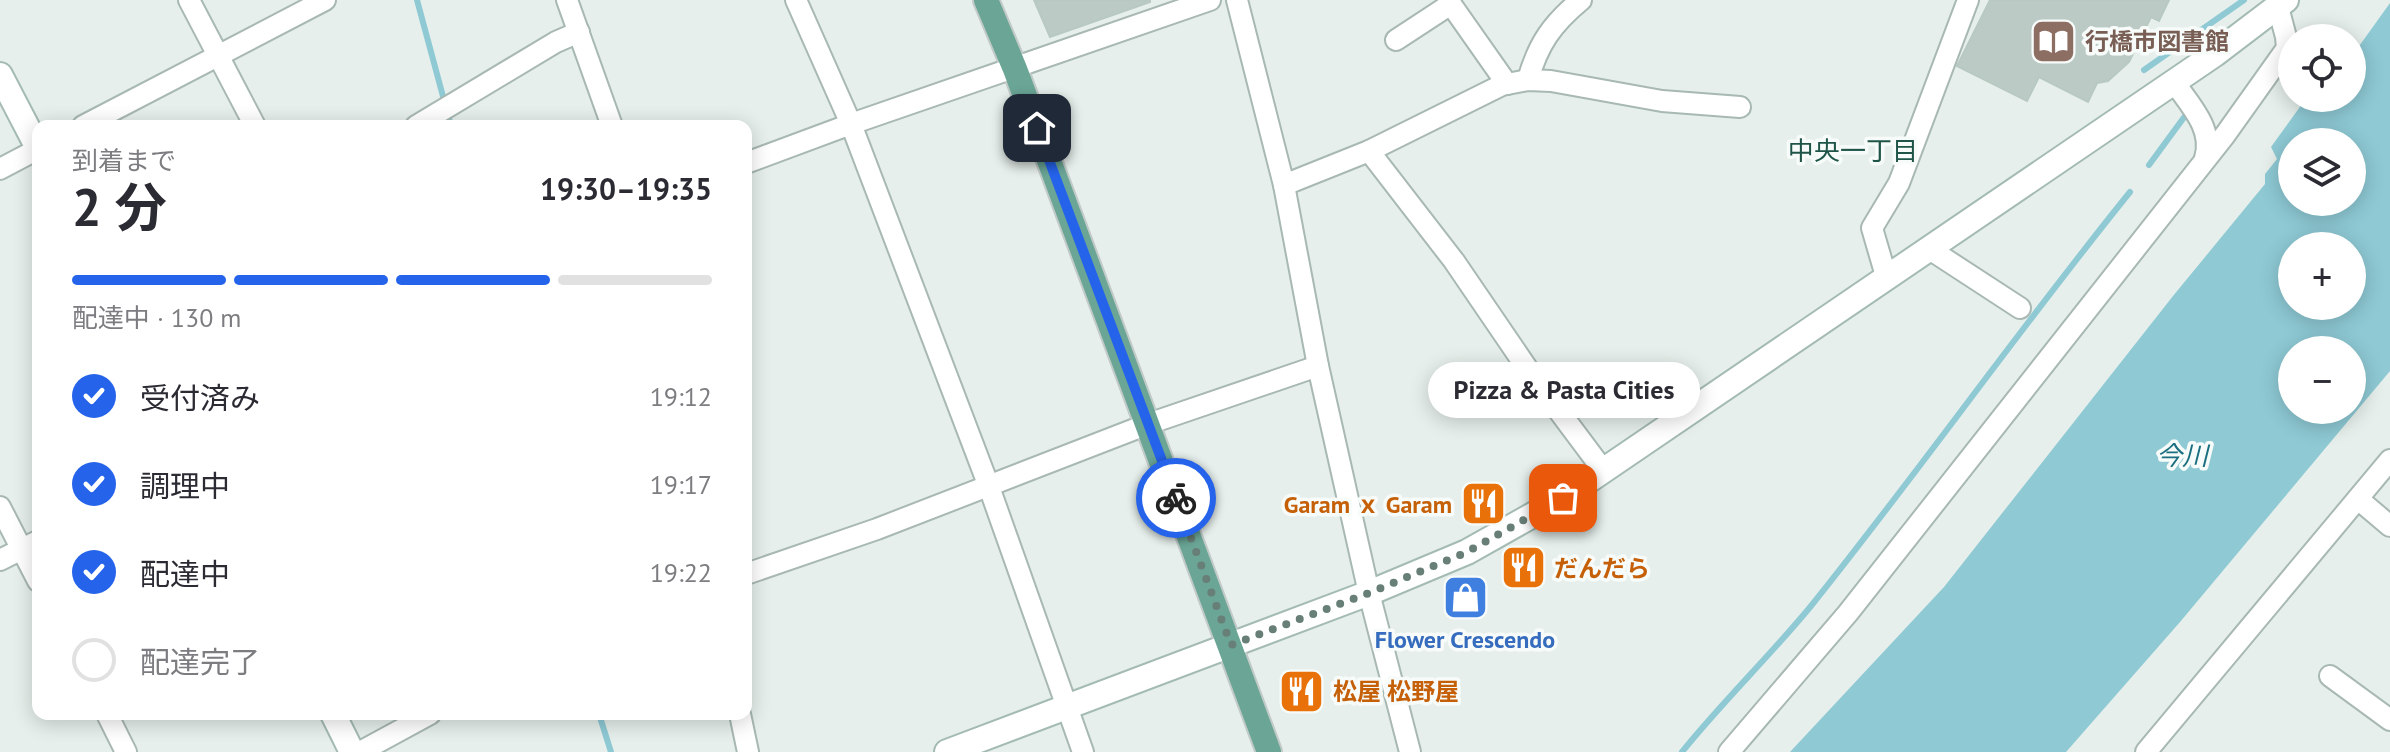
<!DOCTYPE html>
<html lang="ja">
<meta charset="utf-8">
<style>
body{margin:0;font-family:"PT Sans","Noto Sans JP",sans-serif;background:#f7f7f7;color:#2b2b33;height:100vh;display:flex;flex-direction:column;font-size:30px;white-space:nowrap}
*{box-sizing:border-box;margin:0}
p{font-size:26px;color:#7c7c81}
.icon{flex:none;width:44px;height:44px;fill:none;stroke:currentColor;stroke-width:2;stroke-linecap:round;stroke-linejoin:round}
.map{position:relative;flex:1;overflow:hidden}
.details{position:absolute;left:32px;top:120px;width:720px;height:600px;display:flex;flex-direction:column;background:#fff;border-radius:16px;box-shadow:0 4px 20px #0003}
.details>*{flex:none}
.tools{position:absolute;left:2278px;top:24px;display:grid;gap:16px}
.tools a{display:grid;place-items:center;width:88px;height:88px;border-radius:50%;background:#fff;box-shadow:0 4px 20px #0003;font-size:40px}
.pin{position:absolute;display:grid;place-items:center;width:68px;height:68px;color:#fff;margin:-34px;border-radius:16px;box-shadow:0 4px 12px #0006}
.courier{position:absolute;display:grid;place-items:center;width:80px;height:80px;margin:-40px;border:6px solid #2563eb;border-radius:50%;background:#fff;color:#222;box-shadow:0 2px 10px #0007}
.bubble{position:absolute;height:56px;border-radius:28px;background:#fff;box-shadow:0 4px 20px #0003;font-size:26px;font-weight:700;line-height:56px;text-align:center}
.head em{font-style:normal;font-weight:700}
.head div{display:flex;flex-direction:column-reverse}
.head{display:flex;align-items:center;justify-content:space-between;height:136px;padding:0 40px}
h1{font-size:52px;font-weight:700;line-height:60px}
.bar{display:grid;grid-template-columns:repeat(4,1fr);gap:12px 8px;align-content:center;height:96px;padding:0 40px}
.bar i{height:10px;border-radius:6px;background:#e1e1e2}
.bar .active{background:#2563eb}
.bar p{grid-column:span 4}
ol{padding:0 40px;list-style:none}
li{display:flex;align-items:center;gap:24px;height:88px}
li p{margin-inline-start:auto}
li .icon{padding:8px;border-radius:50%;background:#2563eb;color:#fff;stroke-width:4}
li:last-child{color:#7c7c81}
li i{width:44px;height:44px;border:4px solid #e1e1e2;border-radius:50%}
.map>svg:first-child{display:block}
</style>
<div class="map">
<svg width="2390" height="752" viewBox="0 0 2390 752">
<rect width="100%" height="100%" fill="#e6efeb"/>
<path fill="#8ec9d4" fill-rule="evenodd" d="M2390 3V371L2180 622 2066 752H1790L1944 587 2173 296 2265 184V174L2277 159 2271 147 2302 104 2318 103 2322 98H2352V56ZM2292 142H2352V202H2292ZM2292 246H2352V306H2292ZM2292 350H2352V410H2292Z"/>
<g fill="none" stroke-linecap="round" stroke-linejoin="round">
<g stroke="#8ec9d4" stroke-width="6">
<path d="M417 0 451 126"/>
<path d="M2144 70 2244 0"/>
<path d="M2149 165 2185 116"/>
<path d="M599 714 611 752"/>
<path d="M1682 752C1723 701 1770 656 1811 606 1920 470 2020 328 2130 192"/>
</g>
</g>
<g fill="#bbcac4" stroke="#b8c9c2" stroke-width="2">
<path d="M1034 0H1150V2L1050 37Z"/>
<path d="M1990 0H2169L2159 21 2151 17 2129 62 2108 81 2097 83 2088 102 2039 77 2027 101 1957 66Z"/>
</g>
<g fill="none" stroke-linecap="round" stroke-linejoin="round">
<defs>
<g id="street">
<path d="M189 0 255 126"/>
<path d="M567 0 612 126"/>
<path d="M796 0 851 124 988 484 1083 752"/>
<path d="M1237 0 1284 185 1318 366 1369 593 1410 752"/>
<path d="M1448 0 1507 84"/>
<path d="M1396 40 1451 4"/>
<path d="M1528 80C1538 44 1552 24 1581 0"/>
<path d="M2174 82C2190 105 2214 129 2205 158"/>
<path d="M83 126 325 0"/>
<path d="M416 126 556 42 579 32"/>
<path d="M1369 151 1454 261 1529 371 1603 470"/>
<path d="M746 163 851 124 1210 0"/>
<path d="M0 169 38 149"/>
<path d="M1284 185 1369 151 1502 85 1528 80 1551 81 1662 101 1740 107"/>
<path d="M1928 248 2020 308"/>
<path d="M1886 276 1872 228 1899 183 1968 0"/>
<path d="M2358 499 2390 526"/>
<path d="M0 507 38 581"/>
<path d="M0 560 38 541"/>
<path d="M746 574 877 529 1148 424 1318 366"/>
<path d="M2330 676 2390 720"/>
<path d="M107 714 126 752"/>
<path d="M740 714 748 752"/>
<path d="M360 752 430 714"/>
<path d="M1729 752 1848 613 2225 135 2287 48 2286 37 2278 7"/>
<path d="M2146 752 2390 460"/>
</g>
<g id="secondary">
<path d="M0 75 38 148"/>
<path d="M333 714 352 752"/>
<path d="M947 752 1369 593 1467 552 1563 498 2215 54 2286 0"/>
</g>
<path id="primary" d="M986 0 1015 69 1269 752"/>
</defs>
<use href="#street" stroke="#a8b8b2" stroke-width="24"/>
<use href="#secondary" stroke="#a4bbb3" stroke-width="28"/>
<use href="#primary" stroke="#c2cac8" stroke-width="28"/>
<use href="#street" stroke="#fff" stroke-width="20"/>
<use href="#secondary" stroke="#fff" stroke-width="24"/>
<use href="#primary" stroke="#6aa596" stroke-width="24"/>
</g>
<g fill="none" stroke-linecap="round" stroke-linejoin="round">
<path stroke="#687f78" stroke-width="8" stroke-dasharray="0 14.4" d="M1176 498 1231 645 1369 593 1467 552 1563 498"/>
<path stroke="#2563eb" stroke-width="10" d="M1037 128 1176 498"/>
</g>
<defs>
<symbol id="library-square" viewBox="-11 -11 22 22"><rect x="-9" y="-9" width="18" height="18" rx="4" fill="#8d6e63" stroke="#f7fbf9"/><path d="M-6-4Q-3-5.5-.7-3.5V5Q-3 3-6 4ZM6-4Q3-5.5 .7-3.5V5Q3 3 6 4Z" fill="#fff"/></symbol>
<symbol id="restaurant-square" viewBox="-11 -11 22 22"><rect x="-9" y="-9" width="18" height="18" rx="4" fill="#e8710a" stroke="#f7fbf9"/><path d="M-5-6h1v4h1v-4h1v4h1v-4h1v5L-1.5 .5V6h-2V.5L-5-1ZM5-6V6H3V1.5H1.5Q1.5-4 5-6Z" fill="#fff"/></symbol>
<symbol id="shop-square" viewBox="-11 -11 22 22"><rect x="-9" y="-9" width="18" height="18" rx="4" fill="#3f7fe0" stroke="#f7fbf9"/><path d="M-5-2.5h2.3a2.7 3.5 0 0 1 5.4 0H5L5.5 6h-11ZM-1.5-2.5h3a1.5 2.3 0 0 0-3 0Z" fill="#fff"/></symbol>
</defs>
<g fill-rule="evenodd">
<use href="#library-square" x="2028" y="16" width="51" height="51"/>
<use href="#restaurant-square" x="1458" y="478" width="51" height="51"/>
<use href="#restaurant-square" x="1498" y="542" width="51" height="51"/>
<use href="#shop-square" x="1440" y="572" width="51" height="51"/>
<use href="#restaurant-square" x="1276" y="666" width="51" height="51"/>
</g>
<g text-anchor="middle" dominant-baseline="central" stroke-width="7" stroke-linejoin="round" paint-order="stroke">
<g font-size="24" font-weight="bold" fill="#785e54" stroke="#f7fbf9" text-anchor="start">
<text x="2085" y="41">行橋市図書館</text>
</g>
<g font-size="24" font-weight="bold" fill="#c56008" stroke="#f7fbf9" text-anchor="start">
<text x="1452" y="504" text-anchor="end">Garam ｘ Garam</text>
<text x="1554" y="568">だんだら</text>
<text x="1333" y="691">松屋 松野屋</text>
</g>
<g font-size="24" font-weight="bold" fill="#366cbe" stroke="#f7fbf9">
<text x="1465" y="639">Flower Crescendo</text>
</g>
<g font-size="26" fill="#1f5548" stroke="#f7fbf9">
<text x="1853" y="150">中央一丁目</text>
</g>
<g font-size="26" font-style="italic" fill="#1c6f80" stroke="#f7fbf9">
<text x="2182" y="455">今川</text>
</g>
</g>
</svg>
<div class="tools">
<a><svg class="icon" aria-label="locate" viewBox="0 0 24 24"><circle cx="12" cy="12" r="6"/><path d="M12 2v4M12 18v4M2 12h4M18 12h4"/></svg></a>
<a><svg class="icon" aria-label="layers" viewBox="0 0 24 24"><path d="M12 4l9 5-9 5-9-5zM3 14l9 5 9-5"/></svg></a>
<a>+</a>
<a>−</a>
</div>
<div class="pin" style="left:1563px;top:498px;background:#ea580c"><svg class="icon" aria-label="bag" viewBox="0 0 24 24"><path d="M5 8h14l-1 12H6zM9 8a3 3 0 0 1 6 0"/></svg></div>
<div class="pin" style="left:1037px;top:128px;background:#1f2937"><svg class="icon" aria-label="home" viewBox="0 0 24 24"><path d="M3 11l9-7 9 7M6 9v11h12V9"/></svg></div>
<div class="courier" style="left:1176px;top:498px"><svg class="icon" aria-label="bike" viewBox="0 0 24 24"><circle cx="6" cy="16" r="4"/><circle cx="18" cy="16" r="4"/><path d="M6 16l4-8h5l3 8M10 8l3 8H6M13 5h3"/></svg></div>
<div class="bubble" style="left:1428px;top:362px;width:272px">Pizza &amp; Pasta Cities</div>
<section class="details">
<div class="head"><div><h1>2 分</h1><p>到着まで</p></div><em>19:30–19:35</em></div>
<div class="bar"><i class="active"></i><i class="active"></i><i class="active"></i><i></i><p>配達中 · 130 m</p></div>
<ol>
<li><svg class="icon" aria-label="check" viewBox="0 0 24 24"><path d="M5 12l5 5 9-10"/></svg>受付済み<p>19:12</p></li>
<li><svg class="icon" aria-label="check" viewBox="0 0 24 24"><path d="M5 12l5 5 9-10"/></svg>調理中<p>19:17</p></li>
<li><svg class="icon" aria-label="check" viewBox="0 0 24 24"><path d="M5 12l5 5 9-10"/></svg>配達中<p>19:22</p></li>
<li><i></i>配達完了</li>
</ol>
</section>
</div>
